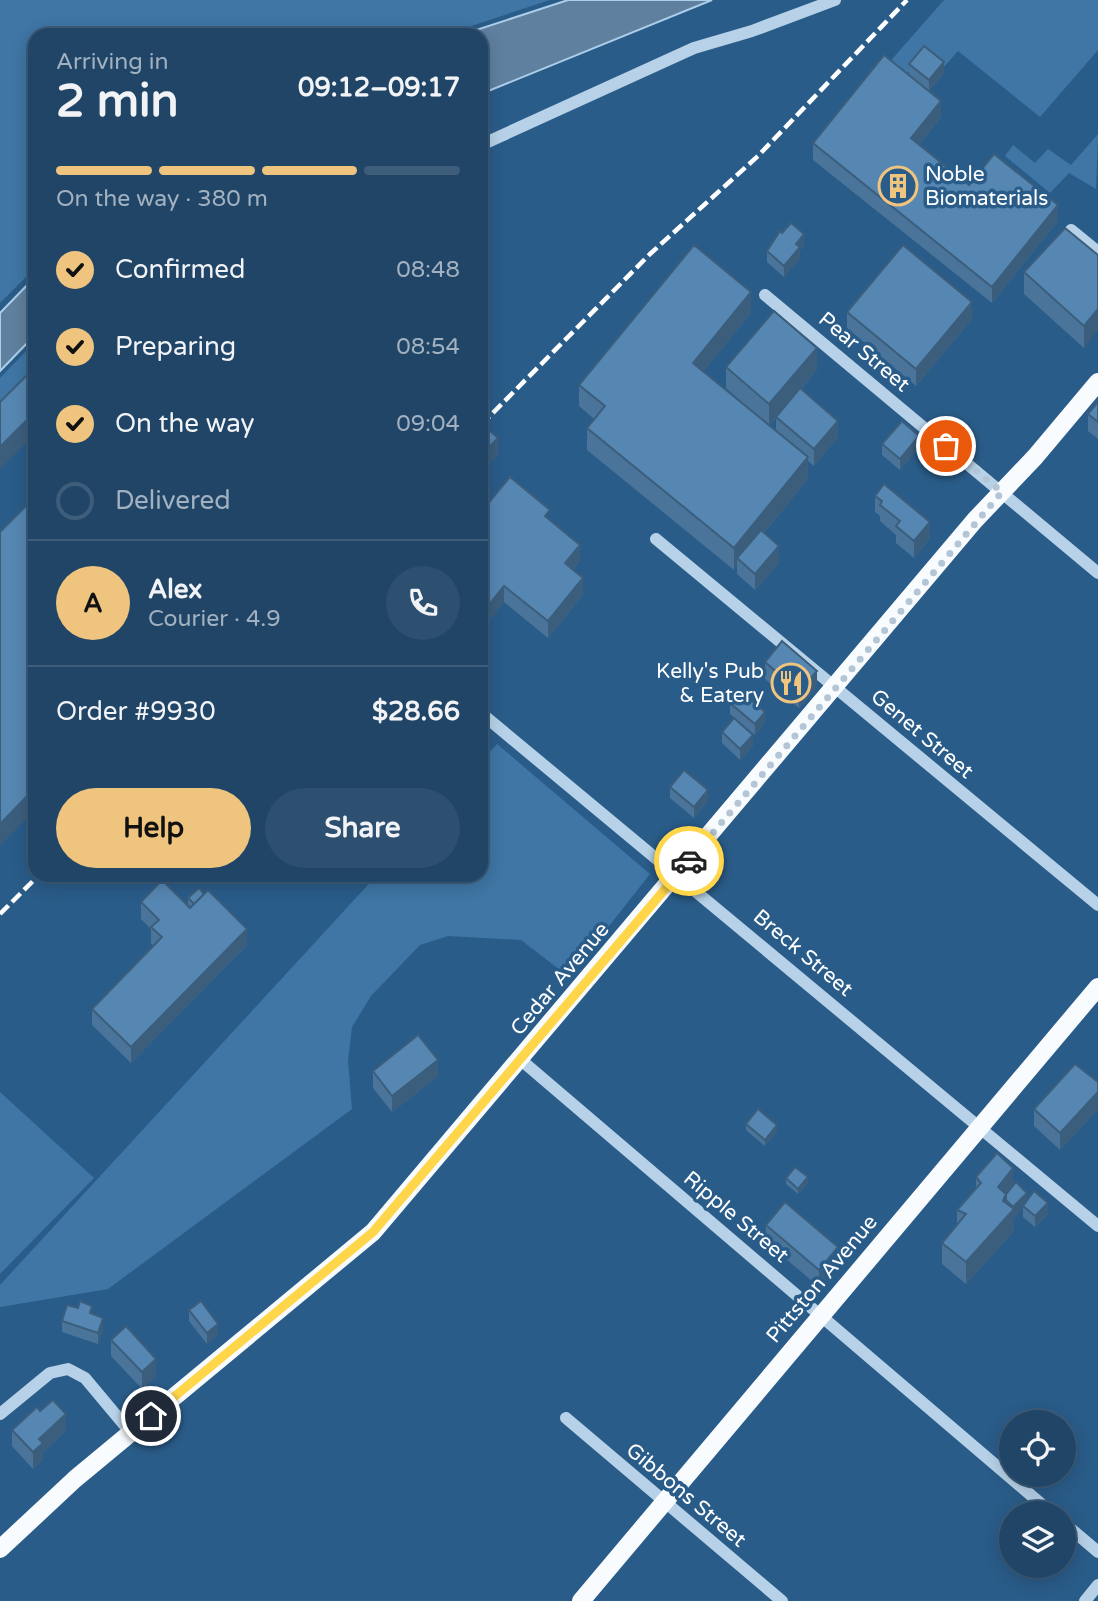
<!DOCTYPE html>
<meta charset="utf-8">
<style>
body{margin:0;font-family:"Varela Round",sans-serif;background:#2d4f70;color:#f1f3f6;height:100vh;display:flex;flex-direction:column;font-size:26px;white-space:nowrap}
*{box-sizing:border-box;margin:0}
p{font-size:23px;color:#a2b1c0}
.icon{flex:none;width:38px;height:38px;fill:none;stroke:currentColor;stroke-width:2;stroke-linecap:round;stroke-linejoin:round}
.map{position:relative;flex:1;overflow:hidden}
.details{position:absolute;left:28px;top:28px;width:460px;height:854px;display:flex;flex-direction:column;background:#204567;border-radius:21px;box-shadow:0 4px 18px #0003,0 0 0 2px #3d5d7b}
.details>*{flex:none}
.buttons{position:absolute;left:999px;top:1410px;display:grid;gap:14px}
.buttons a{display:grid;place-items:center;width:77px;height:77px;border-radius:50%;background:#204567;box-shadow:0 4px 18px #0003,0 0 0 2px #3d5d7b;font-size:35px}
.pin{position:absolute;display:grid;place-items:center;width:60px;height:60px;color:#fff;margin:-30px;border:4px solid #fff;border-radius:50%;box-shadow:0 2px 7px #0007}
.courier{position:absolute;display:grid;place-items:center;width:70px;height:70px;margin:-35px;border:5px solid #ffd54a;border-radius:50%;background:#fff;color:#222;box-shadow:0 2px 9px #0007}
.headline em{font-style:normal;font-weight:800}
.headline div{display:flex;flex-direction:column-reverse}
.headline{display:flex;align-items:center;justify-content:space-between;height:119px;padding:0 28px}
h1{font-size:46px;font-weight:800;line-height:52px}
.bar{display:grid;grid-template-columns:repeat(4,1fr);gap:10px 7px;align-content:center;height:84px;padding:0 28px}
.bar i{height:9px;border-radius:5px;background:#3d5d7b}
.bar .selected{background:#efc47f}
.bar p{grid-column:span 4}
.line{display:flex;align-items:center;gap:18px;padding:0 28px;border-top:2px solid #3d5d7b}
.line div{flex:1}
.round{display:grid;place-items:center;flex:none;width:74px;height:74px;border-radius:37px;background:#2d4f70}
ol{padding:0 28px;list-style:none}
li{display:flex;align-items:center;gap:21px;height:77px}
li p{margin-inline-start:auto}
li .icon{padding:7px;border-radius:50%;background:#efc47f;color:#111;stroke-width:4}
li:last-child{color:#a2b1c0}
li i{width:38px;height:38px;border:4px solid #3d5d7b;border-radius:50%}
.cta{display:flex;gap:14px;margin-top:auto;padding:14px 28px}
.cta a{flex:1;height:80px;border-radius:42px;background:#efc47f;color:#111;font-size:28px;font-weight:800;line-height:80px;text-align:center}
.cta a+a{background:#2d4f70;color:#f1f3f6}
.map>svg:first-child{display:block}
</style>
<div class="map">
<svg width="1098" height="1601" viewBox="0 0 1098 1601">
<rect width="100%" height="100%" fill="#2a5c89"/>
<g fill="#3f76a5">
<path d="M0 0H550L444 35H35V268L0 303Z"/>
<path d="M944 0H1098V50L1040 117 958 51 941 70 923 55 904 77 886 66Z"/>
<path d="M1098 134 1096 189 1069 173 1050 193 1005 156 1013 145 1035 163 1048 149 1071 165Z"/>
<path d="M35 342V370L0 406V378Z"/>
<path d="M497 744 650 874 569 977 521 940 448 936 420 945 371 996 352 1027 348 1061 352 1109 108 1289 0 1307V1285L377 875H481V761Z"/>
<path d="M0 1092 94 1178 0 1274Z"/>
</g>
<g fill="#5f809f" stroke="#accee9" stroke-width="2">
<path d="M568 0H712L481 94V35H461Z"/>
<path d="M35 277V335L0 371V313Z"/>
</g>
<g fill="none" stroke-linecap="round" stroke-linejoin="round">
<g stroke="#b7d2e8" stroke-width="12">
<path d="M481 145 694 48 752 31 835 0"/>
<path d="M1071 230 1098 252"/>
<path d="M765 295 1098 573"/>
<path d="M656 539 1098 905"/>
<path d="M481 713 1098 1226"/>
<path d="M521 1060 1053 1514"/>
<path d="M0 1414 50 1373 68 1369 85 1378 131 1433"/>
<path d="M566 1418 782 1601"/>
<path d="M1064 1523 1098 1552"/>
<path d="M1085 1601 1098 1585"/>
</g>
<g stroke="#f9fcfe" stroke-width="18">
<path d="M0 1549 75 1479 373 1232 975 520 1035 457 1098 382"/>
<path d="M581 1601 1098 987"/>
</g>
<g stroke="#fff" stroke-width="4.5" stroke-dasharray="12 5" stroke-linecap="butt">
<path d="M481 425 650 254 758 156 907 0"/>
<path d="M0 914 39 875"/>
</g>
</g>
<g fill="#4a7499" fill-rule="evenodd">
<path d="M909 64 944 73 929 91 941 117 919 145 969 185 1058 221 992 303 813 160V143L909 75Z"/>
<path d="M782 233 804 245 800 250V258L784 277 767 262V251Z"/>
<path d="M1098 255 1084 348 1024 294V272Z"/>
<path d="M847 312 972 319 916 386 847 328Z"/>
<path d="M751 313 703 372 755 414 726 388V367L817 370 801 389 838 437 814 466 808 461V479L764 533 779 563 755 590 737 574V566L734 570 587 450V428L594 419 579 406V385ZM776 418V431L769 426Z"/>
<path d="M1098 402V439L1088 431V414Z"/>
<path d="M882 444 919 447 900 470 882 455Z"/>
<path d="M875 496 930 538 914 558 896 543V535L880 521V516L875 512Z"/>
<path d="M481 512 550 520 580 561 573 570 583 595 548 638 504 602 484 627 481 625Z"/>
<path d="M765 662 817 687 799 708 765 679Z"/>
<path d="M730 703 765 723 755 735 730 714Z"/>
<path d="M722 732 753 746 740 760 722 743Z"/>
<path d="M670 787 708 801 694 818 670 798Z"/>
<path d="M188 898 247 945 131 1063 92 1025V1009L154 946 151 943V929L141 919V902L190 908 191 907 188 904Z"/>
<path d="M373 1071 438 1076 392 1112 373 1088Z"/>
<path d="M1098 1082V1109L1060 1150 1034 1126V1109Z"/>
<path d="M746 1124 777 1131 765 1146 746 1130Z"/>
<path d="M976 1177 1027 1200 1048 1214 1035 1227 1023 1217V1208L1014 1218V1231L966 1284 942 1264V1243L957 1225V1210L976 1189Z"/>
<path d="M786 1178 808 1183 798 1194 786 1184Z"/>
<path d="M766 1225 838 1264 819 1287 766 1242Z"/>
<path d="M189 1310 218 1335 207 1344 189 1321Z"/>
<path d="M92 1314 103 1329 98 1344 62 1332V1321Z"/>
<path d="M111 1340 156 1376 142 1389 111 1356Z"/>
<path d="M40 1411 66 1431 43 1452V1460L33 1469 12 1446V1430Z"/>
</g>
<g fill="#3c5e7d">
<path d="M944 62V73L929 91V80Z"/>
<path d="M941 101V117L911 155V138Z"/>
<path d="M1058 205V221L992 303V287Z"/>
<path d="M804 234V245L800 250V258L784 277V266L796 244Z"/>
<path d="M751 292V313L693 385V363Z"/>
<path d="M972 302V319L916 386V369Z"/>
<path d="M1098 309V330L1084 348V326Z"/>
<path d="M817 348V370L769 426V404Z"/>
<path d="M35 412V434L0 469V447Z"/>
<path d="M838 421V437L814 466V449Z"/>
<path d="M919 436V447L900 470V459Z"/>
<path d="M498 438V455L481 472V455Z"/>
<path d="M808 457V479L741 561 737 558V566L734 570V548Z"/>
<path d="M930 522V538L914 558V541Z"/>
<path d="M580 545V561L565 580V563Z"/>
<path d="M779 546V563L755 590V574Z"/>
<path d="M583 578V595L548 638V621Z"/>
<path d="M504 586V602L484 627V611Z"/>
<path d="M817 671V687L799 708V691Z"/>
<path d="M765 712V723L755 735V724Z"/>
<path d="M753 735V746L740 760V749Z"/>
<path d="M35 788V810L0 846V824Z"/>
<path d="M708 790V801L694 818V807Z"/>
<path d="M247 929V945L131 1063V1047Z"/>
<path d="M438 1060V1076L392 1112V1096Z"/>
<path d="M1098 1092V1109L1060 1150V1133Z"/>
<path d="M777 1125V1131L765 1146V1140Z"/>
<path d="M1013 1168V1190L1006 1199V1216L1013 1209V1207L1027 1193V1204L1023 1206V1208L1014 1218V1231L966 1284V1262L998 1187Z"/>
<path d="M808 1177V1183L798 1194V1189Z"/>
<path d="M1048 1203V1214L1035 1227V1216Z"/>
<path d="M838 1247V1264L819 1287V1270Z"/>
<path d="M103 1318V1329L98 1344V1333Z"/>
<path d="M218 1324V1335L207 1344V1333Z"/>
<path d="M156 1359V1376L142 1389V1372Z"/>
<path d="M66 1414V1431L43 1452V1460L33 1469V1452L39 1439Z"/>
</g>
<g fill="#5687b2" stroke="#3c5e7d" stroke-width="2">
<path d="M924 46 944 62 929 80 909 64Z"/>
<path d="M884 55 941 101 911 138 969 185 994 154 1058 205 992 287 813 143Z"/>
<path d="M791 223 804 234 796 244 800 247 784 266 767 251 780 231 782 233Z"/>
<path d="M1065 228 1098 255V309L1084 326 1024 272Z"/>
<path d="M694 245 751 292 693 363 808 457 734 548 587 428 605 406 579 385Z"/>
<path d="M903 245 972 302 916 369 847 312Z"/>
<path d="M774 311 817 348 769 404 726 367Z"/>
<path d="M35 367V412L0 447V402Z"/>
<path d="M800 388 838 421 814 449 776 417Z"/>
<path d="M1098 402V422L1088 414Z"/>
<path d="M902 421 919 436 900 459 882 444Z"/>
<path d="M481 423 498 438 481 455Z"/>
<path d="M510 477 550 510 545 516 580 545 565 563 583 578 548 621 504 586 484 611 481 608V512Z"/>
<path d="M884 484 930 522 914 541 896 526 900 521 880 505 882 501 875 496Z"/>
<path d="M35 497V788L0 824V532Z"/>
<path d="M761 530 779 546 755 574 737 558Z"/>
<path d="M782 641 817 671 799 691 765 662Z"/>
<path d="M740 691 765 712 755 724 730 703Z"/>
<path d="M734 718 753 735 740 749 722 732Z"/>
<path d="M684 770 708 790 694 807 670 787Z"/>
<path d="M162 880 190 908 208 890 247 929 131 1047 92 1009 162 937 151 927 159 920 141 902Z"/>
<path d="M199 888 204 894 194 904 188 898Z"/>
<path d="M418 1035 438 1060 392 1096 373 1071Z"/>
<path d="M1075 1064 1098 1082V1092L1060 1133 1034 1109Z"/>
<path d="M758 1109 777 1125 765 1140 746 1124Z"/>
<path d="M997 1153 1013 1168 998 1187 1006 1194 1003 1201 1014 1209 966 1262 942 1243 966 1214 957 1210 981 1183 976 1177Z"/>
<path d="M795 1167 808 1177 798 1189 786 1178Z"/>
<path d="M1016 1182 1027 1193 1013 1207 1006 1200V1194Z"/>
<path d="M1034 1191 1048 1203 1035 1216 1023 1206Z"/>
<path d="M785 1202 838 1247 819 1270 766 1225Z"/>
<path d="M80 1301 92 1306 90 1313 103 1318 98 1333 62 1321 67 1305 78 1308Z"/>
<path d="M201 1301 218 1324 207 1333 189 1310Z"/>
<path d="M126 1326 156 1359 142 1372 111 1340Z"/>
<path d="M53 1400 66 1414 39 1439 43 1443 33 1452 12 1430 37 1407 40 1411Z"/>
</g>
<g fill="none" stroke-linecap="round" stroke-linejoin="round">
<path stroke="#b4c6d6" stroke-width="7" stroke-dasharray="0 12.6" d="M689 861 1002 492 946 446"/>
<path stroke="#ffd54a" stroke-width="9" d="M151 1416 373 1232 689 861"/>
</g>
<defs>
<symbol id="building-ring" viewBox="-11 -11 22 22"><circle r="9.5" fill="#2a5c89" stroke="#efc47f" stroke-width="1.5"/><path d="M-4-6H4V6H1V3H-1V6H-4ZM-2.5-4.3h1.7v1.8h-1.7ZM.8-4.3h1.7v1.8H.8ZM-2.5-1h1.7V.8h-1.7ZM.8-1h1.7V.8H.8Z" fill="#efc47f"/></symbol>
<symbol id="restaurant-ring" viewBox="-11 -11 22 22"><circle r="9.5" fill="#2a5c89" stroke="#efc47f" stroke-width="1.5"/><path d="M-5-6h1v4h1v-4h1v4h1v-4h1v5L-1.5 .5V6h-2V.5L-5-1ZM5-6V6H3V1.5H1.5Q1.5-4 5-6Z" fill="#efc47f"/></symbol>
</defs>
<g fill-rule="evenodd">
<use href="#building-ring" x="876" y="164" width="44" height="44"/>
<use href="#restaurant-ring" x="769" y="661" width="44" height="44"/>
</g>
<g text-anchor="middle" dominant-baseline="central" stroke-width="7" stroke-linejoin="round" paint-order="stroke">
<g font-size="21" fill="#fff" stroke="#2a5c89" text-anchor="start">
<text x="925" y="174">Noble<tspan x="925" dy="24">Biomaterials</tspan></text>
<text x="764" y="671" text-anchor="end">Kelly's Pub<tspan x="764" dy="24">&amp; Eatery</tspan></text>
</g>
<g font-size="21" fill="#fff" stroke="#2a5c89">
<text transform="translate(864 352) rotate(40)">Pear Street</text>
<text transform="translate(922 734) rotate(40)">Genet Street</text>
<text transform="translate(803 953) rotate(40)">Breck Street</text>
<text transform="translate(560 979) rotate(-50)">Cedar Avenue</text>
<text transform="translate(736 1217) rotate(40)">Ripple Street</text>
<text transform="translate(822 1279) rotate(-50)">Pittston Avenue</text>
<text transform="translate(686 1495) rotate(40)">Gibbons Street</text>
</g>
</g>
</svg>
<div class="buttons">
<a><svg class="icon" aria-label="locate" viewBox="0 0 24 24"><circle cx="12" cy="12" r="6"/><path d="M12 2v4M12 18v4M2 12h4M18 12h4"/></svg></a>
<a><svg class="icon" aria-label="layers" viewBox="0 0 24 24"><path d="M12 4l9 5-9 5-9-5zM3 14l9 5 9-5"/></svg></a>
</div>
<div class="pin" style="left:946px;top:446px;background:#ea580c"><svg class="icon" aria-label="bag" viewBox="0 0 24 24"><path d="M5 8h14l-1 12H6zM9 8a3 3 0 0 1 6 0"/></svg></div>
<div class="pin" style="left:151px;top:1416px;background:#1f2937"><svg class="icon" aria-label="home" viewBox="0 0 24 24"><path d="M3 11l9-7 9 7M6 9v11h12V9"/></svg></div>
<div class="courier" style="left:689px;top:861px"><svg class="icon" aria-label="car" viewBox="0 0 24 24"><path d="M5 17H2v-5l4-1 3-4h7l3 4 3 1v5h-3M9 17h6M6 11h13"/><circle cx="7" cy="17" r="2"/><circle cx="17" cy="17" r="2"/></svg></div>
<section class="details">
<div class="headline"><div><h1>2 min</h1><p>Arriving in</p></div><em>09:12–09:17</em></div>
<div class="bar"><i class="selected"></i><i class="selected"></i><i class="selected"></i><i></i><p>On the way · 380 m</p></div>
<ol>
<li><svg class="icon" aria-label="check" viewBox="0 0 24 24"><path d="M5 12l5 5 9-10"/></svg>Confirmed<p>08:48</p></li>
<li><svg class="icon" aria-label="check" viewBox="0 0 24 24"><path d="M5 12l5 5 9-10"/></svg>Preparing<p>08:54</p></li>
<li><svg class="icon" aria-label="check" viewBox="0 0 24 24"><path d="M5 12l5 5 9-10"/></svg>On the way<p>09:04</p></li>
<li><i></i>Delivered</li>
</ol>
<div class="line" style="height:126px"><b class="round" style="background:#efc47f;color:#111">A</b><div><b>Alex</b><p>Courier · 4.9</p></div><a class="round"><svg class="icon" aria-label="phone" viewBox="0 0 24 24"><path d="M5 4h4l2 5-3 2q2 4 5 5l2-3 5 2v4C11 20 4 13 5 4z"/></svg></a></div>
<div class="line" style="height:91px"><div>Order #9930</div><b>$28.66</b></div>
<div class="cta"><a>Help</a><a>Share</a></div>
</section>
</div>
